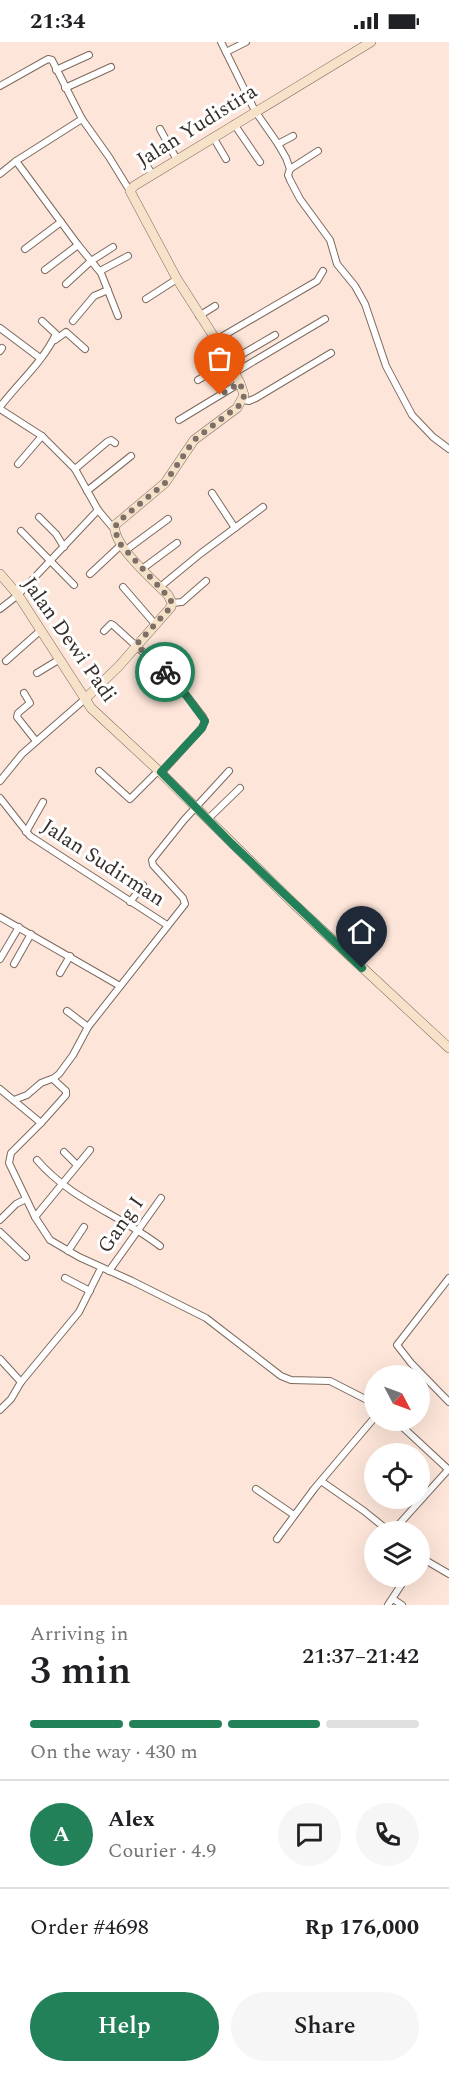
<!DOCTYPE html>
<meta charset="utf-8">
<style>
body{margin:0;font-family:Spectral,serif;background:#f6f6f6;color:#202124;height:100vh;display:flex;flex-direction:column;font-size:22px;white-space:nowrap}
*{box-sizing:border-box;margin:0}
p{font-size:20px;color:#757577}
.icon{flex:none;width:33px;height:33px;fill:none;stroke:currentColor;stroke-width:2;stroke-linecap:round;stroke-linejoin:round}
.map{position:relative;height:1563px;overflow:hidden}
.panel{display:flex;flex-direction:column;background:#fff;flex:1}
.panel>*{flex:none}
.needle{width:39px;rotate:131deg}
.controls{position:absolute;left:364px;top:1323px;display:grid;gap:12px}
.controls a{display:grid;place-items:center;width:66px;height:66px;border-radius:50%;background:#fff;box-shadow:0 6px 24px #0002;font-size:30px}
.pin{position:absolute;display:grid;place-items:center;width:51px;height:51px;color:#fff;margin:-62px -26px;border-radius:50% 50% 50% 0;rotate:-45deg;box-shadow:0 0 6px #0007}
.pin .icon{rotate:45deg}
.courier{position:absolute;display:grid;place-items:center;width:60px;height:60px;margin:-30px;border:4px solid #228159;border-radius:50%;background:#fff;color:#222;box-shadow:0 2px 8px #0007}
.summary em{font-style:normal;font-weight:600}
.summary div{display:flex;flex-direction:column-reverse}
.summary{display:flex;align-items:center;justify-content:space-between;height:102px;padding:0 30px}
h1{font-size:39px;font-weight:600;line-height:45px}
.bar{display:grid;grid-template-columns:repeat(4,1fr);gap:9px 6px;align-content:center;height:72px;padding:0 30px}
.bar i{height:8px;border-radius:4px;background:#e0e0e0}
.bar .selected{background:#228159}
.bar p{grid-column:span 4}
.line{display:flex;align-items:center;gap:15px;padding:0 30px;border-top:2px solid #e0e0e0}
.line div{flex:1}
.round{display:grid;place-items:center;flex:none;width:63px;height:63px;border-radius:32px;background:#f6f6f6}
.action{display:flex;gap:12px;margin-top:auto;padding:12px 30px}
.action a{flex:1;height:69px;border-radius:36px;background:#228159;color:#fff;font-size:24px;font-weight:600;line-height:69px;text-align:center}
.action a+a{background:#f6f6f6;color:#202124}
.status{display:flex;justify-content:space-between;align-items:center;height:42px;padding:0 30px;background:#fff;direction:ltr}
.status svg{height:16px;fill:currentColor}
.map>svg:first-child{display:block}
</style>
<div class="status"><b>21:34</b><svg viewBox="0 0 49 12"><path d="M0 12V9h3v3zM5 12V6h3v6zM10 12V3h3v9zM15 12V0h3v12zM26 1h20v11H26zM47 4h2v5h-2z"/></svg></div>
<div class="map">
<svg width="449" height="1563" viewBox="0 0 449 1563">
<rect width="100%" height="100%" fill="#fde5d9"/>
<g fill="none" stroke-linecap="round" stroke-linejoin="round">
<defs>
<g id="street">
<path d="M221 0 255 69 278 102 286 116 290 127 288 133 290 138 300 157 330 198 337 222 355 244 365 262 386 324 412 373 433 395 449 407"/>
<path d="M226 10 246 0"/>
<path d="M56 28 89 13"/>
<path d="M0 44 48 17 52 18 82 77 109 115 130 149"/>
<path d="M65 46 111 25"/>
<path d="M82 77 16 119 78 203 101 231 118 274"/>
<path d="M234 82 260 120"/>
<path d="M160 87 177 118"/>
<path d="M213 95 226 117"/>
<path d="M278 102 293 94"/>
<path d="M140 114 153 133"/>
<path d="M290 127 318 109"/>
<path d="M0 132 16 119"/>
<path d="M25 207 61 180"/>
<path d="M45 228 78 203"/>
<path d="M100 229 128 214"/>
<path d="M66 242 91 219 113 205"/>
<path d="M146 257 177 237"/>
<path d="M199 274 215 264"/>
<path d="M73 279 94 254 108 248"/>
<path d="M0 286 40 316"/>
<path d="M55 298 66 290 85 307"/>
<path d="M216 298 317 239 323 229"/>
<path d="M0 309 2 306"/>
<path d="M234 331 325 277"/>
<path d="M198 338 275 293"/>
<path d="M243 358 249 359 256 356 331 311"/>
<path d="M0 365C18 341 43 320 56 292L42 279"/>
<path d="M0 367 42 394 75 427 98 468 114 487"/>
<path d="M179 378 240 341"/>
<path d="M18 422 42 394"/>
<path d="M75 427 107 400 111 398 115 401"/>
<path d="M87 449 131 414"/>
<path d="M212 451 235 486"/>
<path d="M39 475 56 492 64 505"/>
<path d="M21 489 74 543"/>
<path d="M126 508 168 477"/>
<path d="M142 527 177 501"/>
<path d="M90 532 121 503"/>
<path d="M123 545 155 582"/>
<path d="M160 545 200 512 263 465"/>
<path d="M172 561 182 560 206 539"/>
<path d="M0 567 18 553 98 468"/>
<path d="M104 589 111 582 113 583 177 641 203 675 205 679 202 686 161 731"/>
<path d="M6 619 41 588"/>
<path d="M37 631 60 617"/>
<path d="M24 651 30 661 18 671 17 675 36 699"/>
<path d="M99 729 130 757 159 728"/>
<path d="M0 739 22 712 85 657"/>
<path d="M0 756 30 794 167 883"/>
<path d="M208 777 240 746"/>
<path d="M26 790 43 760"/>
<path d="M130 860 143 843"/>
<path d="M0 875 120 944"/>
<path d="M0 917 19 885"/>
<path d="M14 922 31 892"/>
<path d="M60 931 70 914"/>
<path d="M67 969 88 985"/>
<path d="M0 1047 41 1081 11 1111 9 1121 35 1175 50 1198 79 1215 132 1239 206 1276 281 1334 291 1338 330 1339 375 1362"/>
<path d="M14 1058 27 1053 41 1041 54 1036 59 1032 73 1013 88 985 185 862 183 856 153 823 152 818 184 778 229 729"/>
<path d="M41 1081 66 1053V1049L53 1037"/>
<path d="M64 1110 77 1123"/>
<path d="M37 1118C70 1157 120 1173 160 1204"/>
<path d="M35 1175 90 1108"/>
<path d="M0 1178 16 1162 26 1157"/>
<path d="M0 1190 26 1215"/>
<path d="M68 1209 84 1185"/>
<path d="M109 1229 161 1156"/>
<path d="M65 1236 90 1249"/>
<path d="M449 1236 397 1303 411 1321 449 1360"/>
<path d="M0 1317 21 1340"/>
<path d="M0 1368 11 1357 21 1340 79 1270 101 1226"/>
<path d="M395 1378 449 1428"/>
<path d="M321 1439 364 1469 390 1490"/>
<path d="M256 1447 294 1473"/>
<path d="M392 1490 448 1428"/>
<path d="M277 1497 314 1447 375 1375"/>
<path d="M420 1515 449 1532"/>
<path d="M393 1557 402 1563"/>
<path d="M388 1563 407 1534"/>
</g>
<g id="secondary">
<path d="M0 532 18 553 91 666 161 731 295 863 449 1006"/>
<path d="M85 657 119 624 171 565 172 561 168 553C155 540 111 502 115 483L165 441 194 398 237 366 244 353 240 341 216 298 177 237 130 149 134 144 371 0"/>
</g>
</defs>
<use href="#street" stroke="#7d695e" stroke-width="8"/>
<use href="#secondary" stroke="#7d695e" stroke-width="10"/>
<use href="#street" stroke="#fff" stroke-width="6"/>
<use href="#secondary" stroke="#f5e2c9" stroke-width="9"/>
</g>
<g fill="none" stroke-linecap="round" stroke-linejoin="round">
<path stroke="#7d6f67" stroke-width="6" stroke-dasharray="0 10.8" d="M165 630 136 603 171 565V558L121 503 114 487 118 480 165 441 194 398 241 362 244 354 240 341 220 353"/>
<path stroke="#228159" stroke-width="8" d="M165 630 177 641 205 679 202 686 161 730 232 802 362 926"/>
</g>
<g text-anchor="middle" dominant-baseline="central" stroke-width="6" stroke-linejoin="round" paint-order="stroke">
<g font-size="21" fill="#382f2a" stroke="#fff">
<text transform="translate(197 84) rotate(-32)">Jalan Yudistira</text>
<text transform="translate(69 598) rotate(55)">Jalan Dewi Padi</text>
<text transform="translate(103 821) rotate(33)">Jalan Sudirman</text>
<text transform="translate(121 1183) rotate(-55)">Gang I</text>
</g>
</g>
</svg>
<div class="controls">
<a><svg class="needle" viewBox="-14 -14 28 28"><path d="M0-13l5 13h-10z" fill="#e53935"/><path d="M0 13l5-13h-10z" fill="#757577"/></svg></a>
<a><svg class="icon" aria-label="locate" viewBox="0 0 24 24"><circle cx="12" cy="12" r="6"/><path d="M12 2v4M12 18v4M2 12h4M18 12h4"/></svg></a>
<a><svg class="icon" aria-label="layers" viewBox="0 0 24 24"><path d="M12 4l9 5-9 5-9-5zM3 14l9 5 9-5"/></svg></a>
</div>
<div class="pin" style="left:220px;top:353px;background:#ea580c"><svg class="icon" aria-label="bag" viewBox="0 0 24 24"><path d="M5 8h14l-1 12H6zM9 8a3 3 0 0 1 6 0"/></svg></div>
<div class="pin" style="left:362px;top:926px;background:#1f2937"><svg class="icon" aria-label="home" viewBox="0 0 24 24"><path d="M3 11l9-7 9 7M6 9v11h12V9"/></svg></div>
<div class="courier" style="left:165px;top:630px"><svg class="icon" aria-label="bike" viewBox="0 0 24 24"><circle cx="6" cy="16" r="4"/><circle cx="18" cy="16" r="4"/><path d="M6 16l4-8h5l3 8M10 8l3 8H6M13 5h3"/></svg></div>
</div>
<section class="panel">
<div class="summary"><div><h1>3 min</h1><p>Arriving in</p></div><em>21:37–21:42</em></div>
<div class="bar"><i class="selected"></i><i class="selected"></i><i class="selected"></i><i></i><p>On the way · 430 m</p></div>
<div class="line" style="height:108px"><b class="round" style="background:#228159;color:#fff">A</b><div><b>Alex</b><p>Courier · 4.9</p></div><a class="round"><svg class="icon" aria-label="chat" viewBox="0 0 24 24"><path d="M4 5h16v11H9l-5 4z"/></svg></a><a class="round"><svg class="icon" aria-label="phone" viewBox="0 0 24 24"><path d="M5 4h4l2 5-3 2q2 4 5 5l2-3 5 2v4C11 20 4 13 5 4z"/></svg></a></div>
<div class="line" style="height:78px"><div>Order #4698</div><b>Rp 176,000</b></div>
<div class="action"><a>Help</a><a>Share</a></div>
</section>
